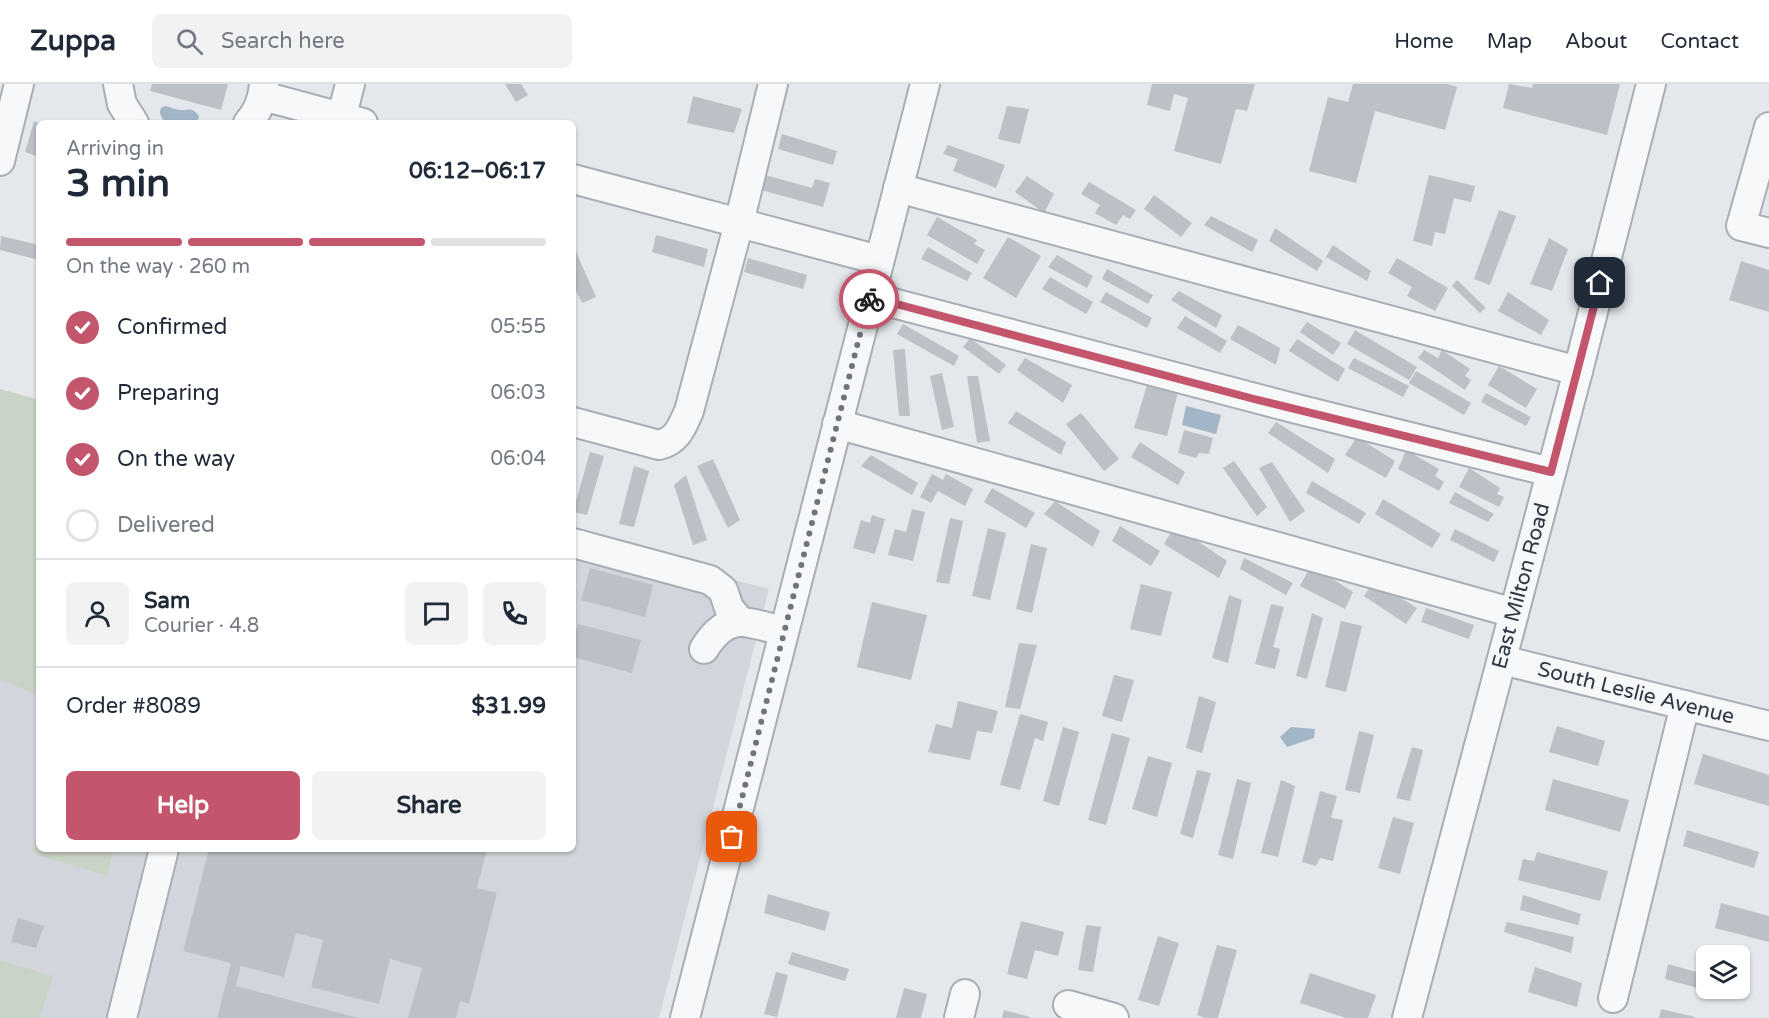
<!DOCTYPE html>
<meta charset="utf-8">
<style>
body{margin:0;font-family:"Varela Round",sans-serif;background:#f2f2f3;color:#1f2937;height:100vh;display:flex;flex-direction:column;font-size:22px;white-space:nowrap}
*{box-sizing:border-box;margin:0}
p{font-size:20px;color:#747a83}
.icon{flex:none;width:33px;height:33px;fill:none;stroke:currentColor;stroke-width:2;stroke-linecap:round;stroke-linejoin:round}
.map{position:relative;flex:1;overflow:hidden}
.sheet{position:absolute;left:36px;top:36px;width:540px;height:732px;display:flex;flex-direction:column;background:#fff;border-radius:9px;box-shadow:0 2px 4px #0004}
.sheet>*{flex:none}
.controls{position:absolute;left:1696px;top:861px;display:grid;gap:12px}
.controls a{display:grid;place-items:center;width:54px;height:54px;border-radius:9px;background:#fff;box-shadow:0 2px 4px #0004;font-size:30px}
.pin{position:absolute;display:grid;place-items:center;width:51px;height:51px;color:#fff;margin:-26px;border-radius:12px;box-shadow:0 3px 9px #0006}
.courier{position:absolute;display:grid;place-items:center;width:60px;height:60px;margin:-30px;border:4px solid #c3556c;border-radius:50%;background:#fff;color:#222;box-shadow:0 2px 8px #0007}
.summary em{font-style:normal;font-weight:700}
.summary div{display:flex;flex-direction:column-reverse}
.summary{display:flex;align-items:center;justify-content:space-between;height:102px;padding:0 30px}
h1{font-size:39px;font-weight:700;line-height:45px}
.bar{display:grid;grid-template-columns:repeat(4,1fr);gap:9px 6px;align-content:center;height:72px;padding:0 30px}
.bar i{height:8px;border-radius:4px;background:#e0e1e3}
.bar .on{background:#c3556c}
.bar p{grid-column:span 4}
.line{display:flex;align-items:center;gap:15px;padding:0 30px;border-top:2px solid #e0e1e3}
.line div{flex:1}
.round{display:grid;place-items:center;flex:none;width:63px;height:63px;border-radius:9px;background:#f2f2f3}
ol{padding:0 30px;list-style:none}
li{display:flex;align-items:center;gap:18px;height:66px}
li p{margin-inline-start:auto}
li .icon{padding:6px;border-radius:50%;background:#c3556c;color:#fff;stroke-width:4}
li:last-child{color:#747a83}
li i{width:33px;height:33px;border:3px solid #e0e1e3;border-radius:50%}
.primary-button{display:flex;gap:12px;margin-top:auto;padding:12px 30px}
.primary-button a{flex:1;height:69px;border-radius:9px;background:#c3556c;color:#fff;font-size:24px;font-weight:700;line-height:69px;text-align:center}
.primary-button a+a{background:#f2f2f3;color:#1f2937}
header{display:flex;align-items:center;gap:36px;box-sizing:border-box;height:84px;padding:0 30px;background:#fff;border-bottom:2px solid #e0e1e3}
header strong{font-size:28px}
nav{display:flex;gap:33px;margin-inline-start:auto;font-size:21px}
.search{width:420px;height:54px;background:#f2f2f3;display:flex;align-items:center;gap:15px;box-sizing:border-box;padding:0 21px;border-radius:9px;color:#747a83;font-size:22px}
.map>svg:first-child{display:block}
</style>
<header>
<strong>Zuppa</strong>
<div class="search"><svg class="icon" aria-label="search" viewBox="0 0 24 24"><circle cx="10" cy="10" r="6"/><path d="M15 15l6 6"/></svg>Search here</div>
<nav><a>Home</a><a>Map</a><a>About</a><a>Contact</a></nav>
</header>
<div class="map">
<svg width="1769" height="934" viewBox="0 0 1769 934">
<rect width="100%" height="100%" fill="#e4e7eb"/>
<path fill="#d2d6dc" d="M0 306 39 316V765H573V454L769 505 659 934H0Z"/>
<g fill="#cad4c6">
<path d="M0 305 39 316V612L0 595Z"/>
<path d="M39 744V765H114L107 792 32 769Z"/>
<path d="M0 876 53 892 40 934H0Z"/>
</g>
<g fill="#a3b6c7">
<path d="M165 22C170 23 176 26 181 26 190 26 192 23 199 32L197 39H166C162 34 155 25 165 22Z"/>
<path d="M1186 322 1221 331 1216 350 1182 341Z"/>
<path d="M1291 643 1315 645 1314 654 1287 663 1280 653Z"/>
</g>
<g fill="#bcc1c7">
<path d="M152 0H228L221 26 150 7Z"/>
<path d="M505 0H521L528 11 516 18Z"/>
<path d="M1152 0H1255L1247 27 1236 25 1221 80 1174 67 1188 14 1174 10 1170 27 1147 21Z"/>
<path d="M1353 0H1447L1457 3 1445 46 1375 27 1356 99 1309 87 1328 13 1348 18Z"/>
<path d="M1509 0 1532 4 1533 0H1620L1607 51 1503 24Z"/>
<path d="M693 12 742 25 734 49 687 39Z"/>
<path d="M1007 22 1029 25 1020 60 998 55Z"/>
<path d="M34 37 39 39V73L25 68Z"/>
<path d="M782 50 837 67 833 81 778 65Z"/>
<path d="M948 61 1005 81 996 104 953 87 958 75 943 70Z"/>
<path d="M765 91 812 104 815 95 830 99 823 123 761 106Z"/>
<path d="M1429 91 1475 102 1471 118 1454 114 1445 150 1435 148 1432 162 1413 157Z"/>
<path d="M1027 92 1054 110 1044 129 1015 108Z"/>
<path d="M1089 98 1136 126 1130 135 1123 131 1116 141 1095 129 1100 121 1081 110Z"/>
<path d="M1154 111 1192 139 1181 153 1144 125Z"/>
<path d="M1499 126 1516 132 1490 201 1474 195Z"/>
<path d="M1211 132 1258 156 1252 168 1204 141Z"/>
<path d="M937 133 977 156 974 160 985 166 977 180 927 151Z"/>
<path d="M1275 144 1323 177 1317 187 1269 157Z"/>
<path d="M656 151 708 165 704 183 652 168Z"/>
<path d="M1 152 39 161V176L0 166Z"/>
<path d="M1008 153 1041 172 1016 214 983 194Z"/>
<path d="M1549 154 1568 165 1552 207 1530 200Z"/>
<path d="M573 161 596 213 582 219 573 200Z"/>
<path d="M1333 161 1371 187 1367 197 1326 173Z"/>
<path d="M928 163 972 189 967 197 921 175Z"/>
<path d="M1057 171 1093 192 1087 204 1048 183Z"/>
<path d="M748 174 807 191 803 205 744 188Z"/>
<path d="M1397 174 1448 204 1435 227 1407 212 1412 203 1388 189Z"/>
<path d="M1741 177 1769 186V228L1729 216Z"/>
<path d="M1107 185 1153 211 1148 220 1102 195Z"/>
<path d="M1050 193 1093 218 1086 230 1042 205Z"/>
<path d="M1457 196 1486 224 1480 229 1452 202Z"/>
<path d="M1179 207 1222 231 1216 244 1171 216Z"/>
<path d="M1106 208 1152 234 1147 244 1100 218Z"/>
<path d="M1508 208 1549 236 1541 251 1498 227Z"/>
<path d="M1185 232 1227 257 1220 269 1177 244Z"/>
<path d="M1307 238 1341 259 1333 271 1300 248Z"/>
<path d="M903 240 959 272 954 282 897 250Z"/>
<path d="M1238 241 1280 264 1276 281 1230 255Z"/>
<path d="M1355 246 1417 283 1409 296 1347 260Z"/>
<path d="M970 254 1006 281 999 290 963 263Z"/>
<path d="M1297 255 1345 285 1338 298 1289 267Z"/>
<path d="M905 265 910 332H899L893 266Z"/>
<path d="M1424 266 1438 274 1442 266 1470 285 1465 292 1471 296 1465 306 1418 274Z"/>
<path d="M1025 274 1072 301 1063 319 1017 286Z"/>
<path d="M1354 274 1409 302 1403 313 1348 284Z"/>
<path d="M1499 282 1537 305 1526 324 1488 301Z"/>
<path d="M1416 287 1471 319 1464 331 1409 299Z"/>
<path d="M942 289 954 343 942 346 930 292Z"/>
<path d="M967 292H978L990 357 977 359Z"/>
<path d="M1147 301 1178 308 1167 352 1134 344Z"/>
<path d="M1486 309 1531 333 1526 342 1481 318Z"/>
<path d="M1016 327 1066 358 1061 371 1008 339Z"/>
<path d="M1081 329 1119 375 1104 387 1066 340Z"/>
<path d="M1276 338 1335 375 1328 389 1268 349Z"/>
<path d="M1184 346 1213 354 1209 370 1199 369 1196 374 1178 369Z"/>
<path d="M1357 353 1395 377 1386 394 1345 371Z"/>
<path d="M1140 358 1185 388 1178 401 1131 373Z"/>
<path d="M1406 366 1439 385 1435 392 1444 398 1439 407 1398 385Z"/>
<path d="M590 368 604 372 587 431 573 428Z"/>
<path d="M871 371 918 399 912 411 861 382Z"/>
<path d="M713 375 740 436 728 444 697 382Z"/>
<path d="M1234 377 1267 423 1257 432 1223 384Z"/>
<path d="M1272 378 1305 427 1290 438 1259 384Z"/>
<path d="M634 382 649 387 634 443 619 440Z"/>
<path d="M1469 384 1500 404 1497 410 1504 413 1499 423 1459 403Z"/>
<path d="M932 390 943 396 946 390 973 405 965 422 938 407 931 419 920 413Z"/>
<path d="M686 391 707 456 693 461 674 401Z"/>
<path d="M1312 397 1366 429 1359 440 1306 409Z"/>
<path d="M992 404 1035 429 1026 444 984 418Z"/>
<path d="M1455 408 1494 430 1488 438 1449 419Z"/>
<path d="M1383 415 1441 450 1432 464 1375 430Z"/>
<path d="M1055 417 1100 447 1093 463 1044 430Z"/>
<path d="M912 425 925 428 913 477 888 471 895 445 906 448Z"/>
<path d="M872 431 885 435 875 470 853 464 861 436 870 439Z"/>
<path d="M950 434 963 437 949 500 936 498Z"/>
<path d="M1120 442 1160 467 1151 482 1112 457Z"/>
<path d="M1175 442 1227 477 1219 494 1164 460Z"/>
<path d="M988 444 1006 449 990 516 972 512Z"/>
<path d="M1455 445 1499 467 1494 478 1450 456Z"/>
<path d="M1031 460 1047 464 1032 529 1016 525Z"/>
<path d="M1244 474 1293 499 1286 511 1240 485Z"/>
<path d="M1311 481 1353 508 1345 525 1300 502Z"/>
<path d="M590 484 653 501 645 533 581 516Z"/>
<path d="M1374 497 1417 524 1406 540 1364 512Z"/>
<path d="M1141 500 1172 508 1161 552 1130 545Z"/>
<path d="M1229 511 1242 516 1228 579 1212 574Z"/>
<path d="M872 518 927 531 911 596 857 583Z"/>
<path d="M1271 520 1284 523 1273 563 1280 565 1275 585 1255 580Z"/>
<path d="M1426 524 1474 541 1469 555 1421 538Z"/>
<path d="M1312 529 1323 534 1307 595 1296 592Z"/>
<path d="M1341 537 1362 542 1346 608 1325 603Z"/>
<path d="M578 540 641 556 632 589 573 573V559Z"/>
<path d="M1019 559 1037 561 1020 625 1005 623Z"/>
<path d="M1114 591 1134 596 1122 638 1102 632Z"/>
<path d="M1199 612 1216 618 1202 669 1186 664Z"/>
<path d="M958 617 998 627 992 649 977 647 970 676 928 668 936 640 952 644Z"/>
<path d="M1020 630 1048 638 1043 657 1035 654 1020 706 1000 701Z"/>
<path d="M1557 642 1605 657 1598 682 1549 668Z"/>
<path d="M1063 643 1079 648 1059 722 1043 717Z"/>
<path d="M1359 647 1374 651 1360 709 1345 706Z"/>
<path d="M1112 649 1130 654 1106 741 1088 736Z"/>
<path d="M1412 663 1423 666 1410 717 1396 714Z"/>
<path d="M1703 670 1769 691V722L1694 700Z"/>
<path d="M1148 672 1172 679 1157 733 1132 725Z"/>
<path d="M1197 686 1211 689 1193 754 1180 750Z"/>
<path d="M1237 695 1251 699 1233 775 1218 771Z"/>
<path d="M1553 695 1629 716 1620 748 1545 726Z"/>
<path d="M1281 696 1295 702 1278 773 1261 769Z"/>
<path d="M1320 707 1337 712 1331 734 1343 736 1333 777 1320 774 1316 782 1302 778Z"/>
<path d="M1393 733 1414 739 1400 790 1378 784Z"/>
<path d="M1687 746 1759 768 1754 784 1683 762Z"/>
<path d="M209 765H487L477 804 497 809 469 920 460 917 456 934H408L422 884 390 875 379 920 311 903 323 856 296 849 284 893 241 882 236 902 359 934H217L231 879 183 867Z"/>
<path d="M1537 768 1608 787 1600 817 1518 796 1523 775 1534 777Z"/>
<path d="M768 810 830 828 825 847 764 829Z"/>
<path d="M1523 811 1581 830 1578 841 1520 826Z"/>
<path d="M1721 819 1769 832V858L1715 844Z"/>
<path d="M18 834 44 842 36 864 11 858Z"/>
<path d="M1021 837 1064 848 1058 872 1035 866 1027 895 1007 890Z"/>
<path d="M1507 838 1574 853 1571 869 1504 848Z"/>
<path d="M1086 841 1101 843 1093 888 1078 886Z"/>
<path d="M1158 852 1179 859 1159 922 1138 916Z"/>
<path d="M1217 861 1237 866 1218 934H1205L1197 931Z"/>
<path d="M792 868 849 885 845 897 788 880Z"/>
<path d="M1668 880 1707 891V904H1735L1733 914 1665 895Z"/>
<path d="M1535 883 1582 899 1577 923 1528 908Z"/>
<path d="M776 888 788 891 777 933 764 930Z"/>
<path d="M1310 889 1376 911 1368 934H1346L1300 919Z"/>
<path d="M904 904 927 910 921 934H896Z"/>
<path d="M1661 925 1695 933V934H1659Z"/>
<path d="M1004 926 1030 933V934H1002Z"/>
</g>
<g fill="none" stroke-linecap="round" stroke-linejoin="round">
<defs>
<g id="minor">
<path d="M118 0 122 20 134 39"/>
<path d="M263 12 363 39"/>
<path d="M248 39C258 28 263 14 264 0"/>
<path d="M340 39 350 0"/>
<path d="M1769 43 1741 142 1769 149"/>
<path d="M0 77 19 0"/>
<path d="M573 95 879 176"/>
<path d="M898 104 1578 287"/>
<path d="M870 213 1297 325 1551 388"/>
<path d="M573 338 659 361C677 357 682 343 689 327L739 139 773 0"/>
<path d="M837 340 1514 529"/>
<path d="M573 459 710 496 723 506 729 524 741 538"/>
<path d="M704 565C712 552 724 538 741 538 752 538 773 545 784 547"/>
<path d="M1502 576 1769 642"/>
<path d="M1613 914 1685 621"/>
<path d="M1068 921 1114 934"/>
<path d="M122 934 164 765"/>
<path d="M685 934 925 0"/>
<path d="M959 934 965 910"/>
<path d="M1407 934 1578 287 1651 0"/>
</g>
</defs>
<use href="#minor" stroke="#a9aeb5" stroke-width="32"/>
<use href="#minor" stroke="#f7f8f9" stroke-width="28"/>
</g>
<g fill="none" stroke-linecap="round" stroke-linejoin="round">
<path stroke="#6d747d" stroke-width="6" stroke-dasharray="0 10.8" d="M732 753 869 215"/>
<path stroke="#c3556c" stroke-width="8" d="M869 215 870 213 1254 315 1551 388 1600 199"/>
</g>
<g text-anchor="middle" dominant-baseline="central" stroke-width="4.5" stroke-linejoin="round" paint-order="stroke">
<g font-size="21" fill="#2d3642" stroke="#f4f6f8">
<text transform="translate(1521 502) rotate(-75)">East Milton Road</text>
<text transform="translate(1636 609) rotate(14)">South Leslie Avenue</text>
</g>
</g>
</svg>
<div class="controls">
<a><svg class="icon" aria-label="layers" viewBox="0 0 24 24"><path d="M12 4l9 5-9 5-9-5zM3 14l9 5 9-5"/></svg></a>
</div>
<div class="pin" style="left:732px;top:753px;background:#ea580c"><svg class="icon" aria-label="bag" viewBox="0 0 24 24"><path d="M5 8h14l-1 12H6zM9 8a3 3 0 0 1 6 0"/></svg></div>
<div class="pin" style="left:1600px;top:199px;background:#1f2937"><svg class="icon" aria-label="home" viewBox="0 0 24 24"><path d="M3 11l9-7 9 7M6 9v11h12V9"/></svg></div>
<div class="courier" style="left:869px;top:215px"><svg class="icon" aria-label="bike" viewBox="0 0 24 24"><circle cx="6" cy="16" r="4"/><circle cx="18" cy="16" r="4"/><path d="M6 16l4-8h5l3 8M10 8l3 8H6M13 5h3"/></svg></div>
<section class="sheet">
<div class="summary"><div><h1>3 min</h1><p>Arriving in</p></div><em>06:12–06:17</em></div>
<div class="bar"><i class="on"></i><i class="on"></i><i class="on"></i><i></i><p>On the way · 260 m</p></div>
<ol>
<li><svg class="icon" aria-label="check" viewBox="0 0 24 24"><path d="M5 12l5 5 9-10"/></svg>Confirmed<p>05:55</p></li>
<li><svg class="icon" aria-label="check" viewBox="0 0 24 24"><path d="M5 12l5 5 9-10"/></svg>Preparing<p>06:03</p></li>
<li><svg class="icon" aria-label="check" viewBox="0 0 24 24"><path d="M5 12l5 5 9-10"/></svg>On the way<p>06:04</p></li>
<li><i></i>Delivered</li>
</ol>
<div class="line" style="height:108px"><a class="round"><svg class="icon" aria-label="person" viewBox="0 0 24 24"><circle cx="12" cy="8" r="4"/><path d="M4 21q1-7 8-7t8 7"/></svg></a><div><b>Sam</b><p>Courier · 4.8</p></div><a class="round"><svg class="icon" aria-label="chat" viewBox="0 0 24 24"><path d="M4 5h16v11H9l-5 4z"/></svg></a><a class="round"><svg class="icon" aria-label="phone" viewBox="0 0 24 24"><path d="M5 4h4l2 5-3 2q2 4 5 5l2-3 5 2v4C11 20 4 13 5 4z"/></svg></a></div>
<div class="line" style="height:78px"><div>Order #8089</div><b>$31.99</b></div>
<div class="primary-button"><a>Help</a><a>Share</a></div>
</section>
</div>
